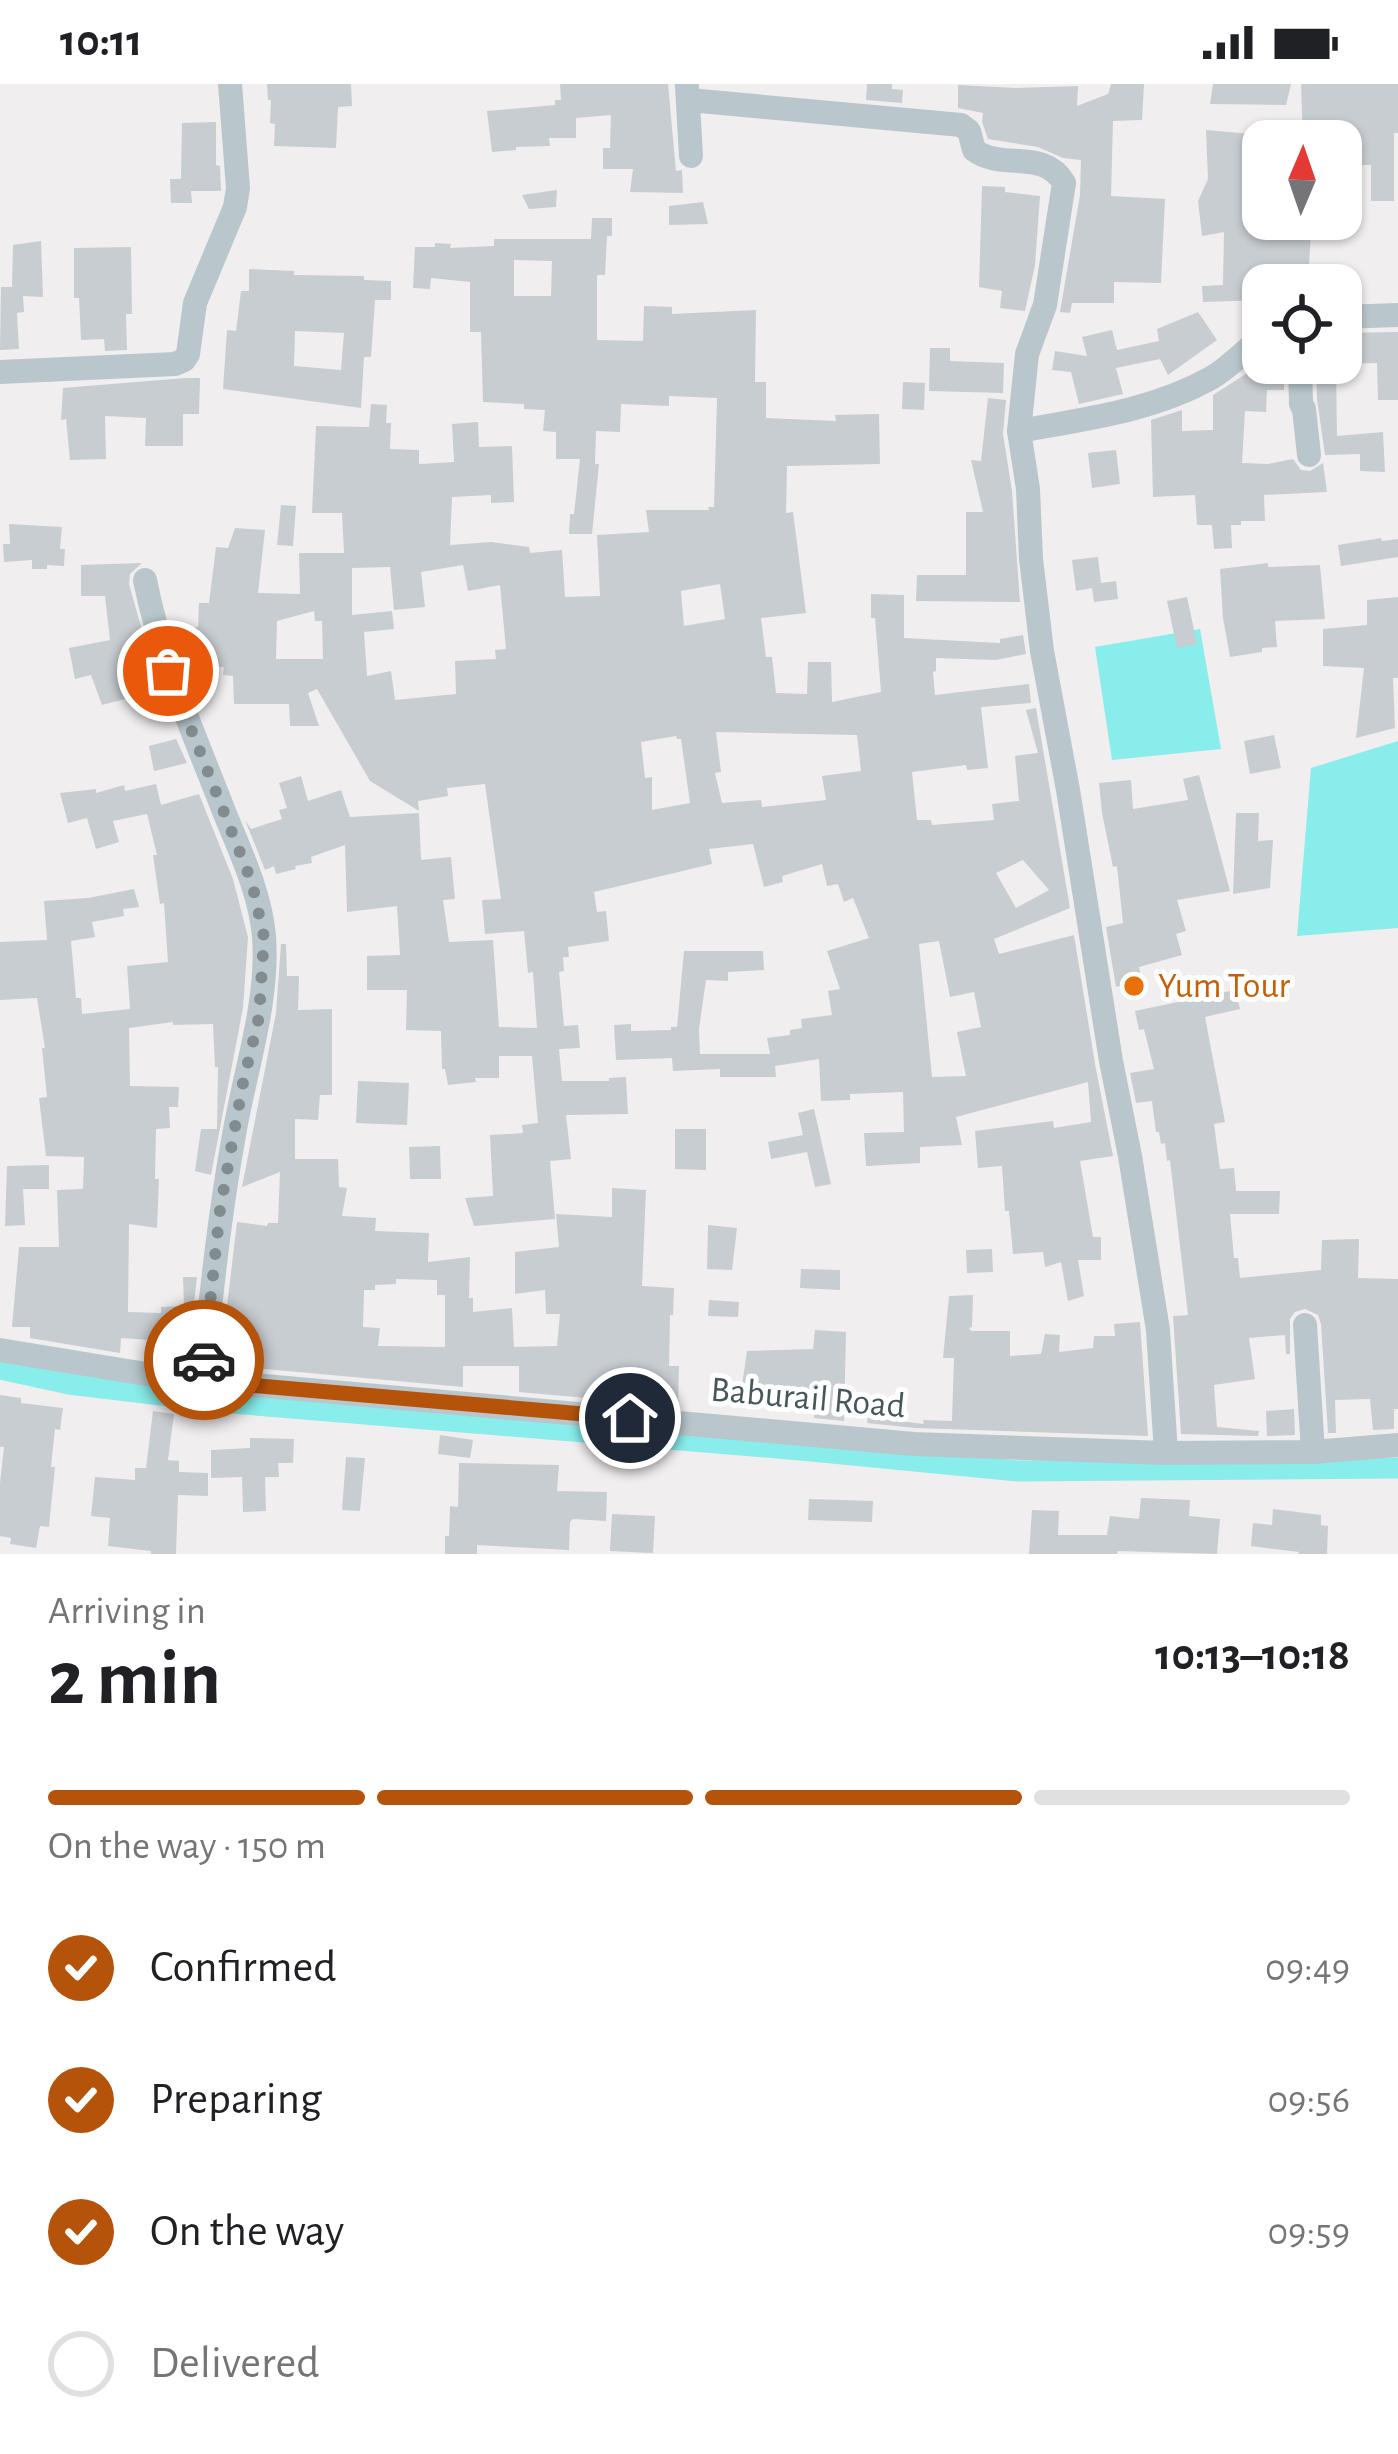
<!DOCTYPE html>
<meta charset="utf-8">
<style>
body{margin:0;font-family:"Alegreya Sans",sans-serif;background:#f6f6f6;color:#202124;height:100vh;display:flex;flex-direction:column;font-size:45px;white-space:nowrap}
*{box-sizing:border-box;margin:0}
p{font-size:39px;color:#757577}
.icon{flex:none;width:66px;height:66px;fill:none;stroke:currentColor;stroke-width:2;stroke-linecap:round;stroke-linejoin:round}
.map{position:relative;height:1470px;overflow:hidden}
.drawer{display:flex;flex-direction:column;background:#fff;flex:1}
.drawer>*{flex:none}
.needle{width:78px;rotate:2deg}
.fabs{position:absolute;left:1242px;top:36px;display:grid;gap:24px}
.fabs a{display:grid;place-items:center;width:120px;height:120px;border-radius:24px;background:#fff;box-shadow:0 3px 9px #0004;font-size:60px}
.pin{position:absolute;display:grid;place-items:center;width:102px;height:102px;color:#fff;margin:-51px;border:6px solid #fff;border-radius:50%;box-shadow:0 3px 12px #0007}
.courier{position:absolute;display:grid;place-items:center;width:120px;height:120px;margin:-60px;border:9px solid #b45309;border-radius:50%;background:#fff;color:#222;box-shadow:0 3px 15px #0007}
.overview em{font-style:normal;font-weight:700}
.overview div{display:flex;flex-direction:column-reverse}
.overview{display:flex;align-items:center;justify-content:space-between;height:204px;padding:0 48px}
h1{font-size:78px;font-weight:700;line-height:90px}
.bar{display:grid;grid-template-columns:repeat(4,1fr);gap:18px 12px;align-content:center;height:144px;padding:0 48px}
.bar i{height:15px;border-radius:9px;background:#e0e0e0}
.bar .active{background:#b45309}
.bar p{grid-column:span 4}
ol{padding:0 48px;list-style:none}
li{display:flex;align-items:center;gap:36px;height:132px}
li p{margin-inline-start:auto}
li .icon{padding:12px;border-radius:50%;background:#b45309;color:#fff;stroke-width:4}
li:last-child{color:#757577}
li i{width:66px;height:66px;border:6px solid #e0e0e0;border-radius:50%}
.status{display:flex;justify-content:space-between;align-items:center;height:84px;padding:0 60px;background:#fff;direction:ltr}
.status svg{height:33px;fill:currentColor}
.map>svg:first-child{display:block}
</style>
<div class="status"><b>10:11</b><svg viewBox="0 0 49 12"><path d="M0 12V9h3v3zM5 12V6h3v6zM10 12V3h3v9zM15 12V0h3v12zM26 1h20v11H26zM47 4h2v5h-2z"/></svg></div>
<div class="map">
<svg width="1398" height="1470" viewBox="0 0 1398 1470">
<rect width="100%" height="100%" fill="#f1eeef"/>
<g fill="#88edeb">
<path d="M1200 545 1221 665 1112 676 1095 563Z"/>
<path d="M1398 657V844L1297 852 1311 684Z"/>
</g>
<g fill="none" stroke-linecap="round" stroke-linejoin="round">
<path stroke="#88edeb" stroke-width="21" d="M0 1285 69 1300 219 1318 801 1366 1018 1387 1398 1384"/>
</g>
<g fill="#c8cdd1" fill-rule="evenodd">
<path d="M267 0H351L352 22 338 23 336 64 274 62 275 40 270 39 271 16H268Z"/>
<path d="M560 0H668L676 87 682 86 683 109 630 108 633 85H603V64H610L611 31 576 34V54H549L550 62 516 63V66L492 68 487 27 555 21V16H561Z"/>
<path d="M867 0H892V5L903 6 902 19 866 16Z"/>
<path d="M1111 0H1144L1142 36 1113 37 1111 112 1165 115 1161 199 1114 198V219H1072L1070 229 1060 228 1080 111 1081 76 1063 74 1038 63 988 55 982 38 983 29 958 24V1L1016 4 1078 2 1077 22 1108 10Z"/>
<path d="M1213 0H1291L1286 21 1210 20Z"/>
<path d="M1301 0H1398V49H1394V117H1371V81H1341V57H1303Z"/>
<path d="M216 38V81L220 82 221 107H191L192 119H171L170 95H181L182 39Z"/>
<path d="M1206 46 1263 51V135H1289L1288 145 1311 146 1308 201 1263 198V216L1203 218 1202 202 1223 201 1224 148 1202 152 1198 117 1208 95Z"/>
<path d="M982 102 1005 103V108L1040 112 1035 181 1025 227 1000 224 1002 207 979 203Z"/>
<path d="M557 106 556 123 529 125 522 111Z"/>
<path d="M703 118 708 140 669 141V122Z"/>
<path d="M592 134H612V152H607L605 191H597V256L643 257 644 222 672 223V230L756 226 755 298H766V334L836 337 835 331 879 330 880 380 787 382 786 429 793 428 806 529 761 534 766 573H772L776 609 807 610 808 578H831L832 618 881 608 875 534H871V510L904 511V554L1000 559V555L1023 551 1026 570 996 576 936 574V587L933 588 935 611 1029 600 1031 619 981 623 988 684 967 686 966 681 912 688 917 736H931L932 741 994 736 992 720 1019 717 1015 672 1038 669 1026 626 1036 624 1070 824 994 855 999 870 1074 851 1095 980 1113 1072 1080 1077 1093 1153H1101V1176H1078L1084 1212 1068 1217 1061 1178 1045 1183 1043 1168 1013 1170 1009 1127H1005L1002 1082 978 1084 975 1047 1053 1037 1054 1044 1091 1038 1088 998 956 1033 962 1061 920 1063V1079L866 1082 864 1049 904 1048 903 1008 850 1010V1016L821 1017 819 975 775 982 776 993H720V985L673 987 672 974 616 976 614 941 631 940V947L671 946V943H677L684 867H763L764 886 728 888V897L706 896 699 945 700 970H770L767 954 790 951V946L802 944 801 935 832 931 828 907 840 905 827 867 869 854 853 814 844 818 838 800 827 802 822 780 782 792 783 798 764 803 753 760 709 765 712 780 594 808 597 828 606 827 609 857 568 863 569 873H563L564 887 559 888 564 942 578 941 580 964 559 965 562 997H609V994L626 993 628 1030 566 1031 571 1075 550 1077 555 1135 474 1142 465 1114 493 1112 490 1051 523 1049 522 1041 538 1039 532 972H499V994H475L476 998 448 1001 445 985H442L441 947 406 946 407 906H367V872L400 871 397 822 347 828 345 761 311 773 312 779 295 782 296 785 276 790 274 782 265 786 245 736 251 745 282 735 279 726 287 724 279 699 301 692 308 717 341 706 350 733 419 729 421 776 451 773 455 815 443 816 449 858 493 856 499 943 537 944 533 888 528 889 524 847 485 850 482 816 501 815 485 700 447 704 448 712 418 717 419 727 370 697 317 605 308 609 319 642H290L289 620H234L233 592 223 591 224 583 186 582V543H198L199 519H209L216 463 228 464 235 444 265 446 258 509 300 510 299 469H344L342 429H312L316 342 369 343 371 320 387 321 386 339H391L390 365 419 366V380L454 378 452 340 478 338 479 363 512 362 514 418 491 419V411L452 413 450 461 491 458 529 463 530 469 562 466 565 513 600 512 597 451 649 448 646 426H709L708 423H714L717 314 669 312V322L621 320 620 348 596 347 595 380H599L592 450H569L570 430H574L580 375H556V348L543 347 545 326 524 325V320L483 318 481 248H470V198L431 194 430 205 413 204 415 163H435V159L451 160 450 164 494 162V155H591ZM514 176 552 177 551 212H514ZM463 481 468 507 500 501 506 565 495 566 496 575 455 577 456 610 395 616 391 587 367 592 364 548 394 545 392 527 352 531V484L390 483 394 526 425 523 421 488ZM720 500 725 535 684 542 681 507ZM314 527 315 537H322L323 575H276L277 537ZM716 648 857 651 861 687 822 692 826 716 762 723 761 716 722 719 715 689 721 688ZM676 652 677 655H681L690 719 652 726V693L645 694 641 658ZM1023 776 1049 806 1016 824 996 789ZM939 857 950 913 974 908 981 943 957 948 966 992 932 993 919 860Z"/>
<path d="M41 157 43 213 23 212 24 228 17 229 19 265 0 266 1 203H12L13 161Z"/>
<path d="M131 163 132 230H126L127 266 105 267 104 255 81 256 79 214H74V164Z"/>
<path d="M249 185 294 187V191L364 192V196L391 197V216H375L371 273H364L361 324 223 305 227 246 236 247 241 207H249ZM295 247 344 249 341 286 294 282Z"/>
<path d="M1198 228 1217 256 1168 291 1160 275 1116 284 1123 310 1079 320 1071 288 1052 286 1055 267 1087 272 1082 253 1112 246 1117 266 1159 257 1157 245Z"/>
<path d="M1398 248V316H1378L1377 279 1341 280V249Z"/>
<path d="M930 264H950V277L1004 279 1003 309 929 307Z"/>
<path d="M1257 279H1267V283L1284 284V306H1267L1266 328 1245 327 1242 379 1268 380 1293 375 1301 386 1310 387 1323 379 1327 408 1264 411 1265 437H1241V441H1231L1232 464 1214 465 1212 441H1197L1195 411 1153 413 1151 336 1182 326V347L1213 346V311L1249 288Z"/>
<path d="M1316 279H1336L1337 352 1383 348 1385 388 1360 387V370L1325 371 1317 315Z"/>
<path d="M185 294H200L199 330H183V362H145L146 334 105 332 106 375 70 376 66 335 61 336 63 304Z"/>
<path d="M903 298 925 299 924 326 902 325Z"/>
<path d="M988 314 1006 316 1003 350 1012 407 1020 518 916 517 917 491H966V428H983L971 376 981 377Z"/>
<path d="M1116 366 1120 400 1092 404 1088 369Z"/>
<path d="M281 421 296 422 293 462 277 461Z"/>
<path d="M9 440 62 443 60 465H65L64 482 47 481V485H32V476L4 478 3 460H10Z"/>
<path d="M1381 454 1382 457 1398 455V473L1341 482 1338 461Z"/>
<path d="M1098 473 1101 499 1116 497 1118 515 1094 518 1092 504 1076 507 1072 476Z"/>
<path d="M142 479 130 490 129 500 159 606 102 621 91 591 75 595 69 564 110 556 105 512H81V481Z"/>
<path d="M1268 479V483L1320 481 1325 535 1275 537 1277 563 1262 564V568L1230 573 1223 534 1220 485Z"/>
<path d="M1187 513 1197 560 1177 564 1167 517Z"/>
<path d="M1398 513V594H1393L1395 644 1356 654 1364 584 1323 582V545L1367 541V516Z"/>
<path d="M1274 651 1281 684 1250 690 1244 657Z"/>
<path d="M176 655 187 679 154 687 149 662Z"/>
<path d="M1199 691 1230 807 1177 816 1186 847 1176 850 1182 871 1139 883 1142 897 1116 903 1106 843 1123 839 1117 782 1113 783 1102 729 1099 699 1131 696 1133 725 1188 716 1183 695Z"/>
<path d="M156 700 161 721 199 710 233 795 248 853 243 924 211 1091 195 1087 201 1045H217L218 983H215L213 940 173 941V938L129 944 130 1002 179 1003 178 1023H169L170 1044 156 1045 155 1095H159L157 1144 129 1140 128 1228 161 1229V1223L184 1222 183 1193H197L190 1256H183L182 1278 164 1276 165 1257 121 1254 120 1269 30 1254V1243H12L19 1163H59L57 1106 83 1105 84 1073 46 1072 39 1014 47 1013 42 964H45L37 914 0 916V858L47 856 44 817 88 814 134 805 139 823 123 825 124 832 92 838 95 853 71 857 76 914H81L82 930 130 925 127 882 168 878 164 819 160 820 153 771H157L147 730 113 737 119 758 96 765 87 734 68 739 60 709 96 705V709L124 701 125 707Z"/>
<path d="M1236 729H1259L1258 757 1273 756 1270 804 1233 810Z"/>
<path d="M281 860H286L287 892H299L298 926 332 925V1011H320L318 1036 295 1035V1075H338L339 1103 347 1104 342 1132 376 1134 375 1147 429 1149 428 1178 470 1173 469 1214H473V1228L512 1224 514 1263 557 1262 560 1230H546L545 1206 515 1210V1168L559 1163 556 1130 612 1133V1104L646 1106 642 1202 674 1204 673 1231H670L669 1282H679L678 1322 519 1308V1282H463V1303L220 1281 237 1138 267 1142 268 1139H278L280 1088 242 1103 276 929ZM396 1195 437 1196V1211H445V1263L378 1262 380 1244 363 1243 364 1206H375V1201L396 1200Z"/>
<path d="M1235 906 1240 925 1205 933 1225 1038 1214 1040 1220 1085 1234 1084 1236 1107H1280L1279 1130H1230L1234 1174H1238L1240 1194 1321 1186 1322 1156 1359 1155 1358 1194 1398 1195V1325H1394V1345L1373 1346 1370 1315 1335 1316 1336 1349H1328L1321 1240 1318 1231 1305 1225 1295 1228 1290 1235V1270H1286L1285 1251 1249 1254 1255 1295 1214 1301 1217 1343 1259 1347 1258 1352 1181 1350 1173 1232 1188 1231 1170 1076 1167 1077 1165 1059 1161 1060 1159 1048H1156L1152 1017 1136 1019 1130 989 1154 985 1144 945 1139 946 1135 927Z"/>
<path d="M358 997 409 999 407 1041 356 1039Z"/>
<path d="M814 1025 831 1100 815 1103 807 1068 771 1075 768 1058 803 1051 798 1029Z"/>
<path d="M675 1045H706V1086L675 1085Z"/>
<path d="M440 1062 441 1095H410L409 1063Z"/>
<path d="M49 1081V1105H23L25 1141 5 1142 7 1082Z"/>
<path d="M708 1141 737 1144 732 1186 707 1185Z"/>
<path d="M992 1165 993 1188 967 1189 966 1166Z"/>
<path d="M801 1185 840 1186V1206L800 1204Z"/>
<path d="M973 1211 972 1243 969 1244 971 1247H1010V1272L1041 1270 1045 1250 1060 1251 1059 1268 1093 1264 1094 1252H1115L1114 1240 1140 1238 1148 1352 915 1344 867 1339 868 1333 924 1340 923 1336 952 1337 954 1274H943L949 1212Z"/>
<path d="M709 1216 739 1218 738 1233 708 1232Z"/>
<path d="M815 1246 846 1248 844 1337 814 1334V1314L741 1308 747 1267 813 1265Z"/>
<path d="M0 1311 21 1314V1319L63 1324 60 1346 55 1345 51 1383H55L49 1443 40 1442 36 1464 10 1460 11 1454 0 1452V1399L4 1363H0Z"/>
<path d="M1294 1325 1295 1351 1267 1352 1266 1327Z"/>
<path d="M153 1327 174 1330 168 1376 179 1377V1388L208 1389V1412L178 1411 176 1470H151V1467L108 1462 110 1434 91 1432 95 1393 135 1396V1384H146Z"/>
<path d="M440 1351 473 1356 470 1374 438 1370Z"/>
<path d="M250 1354 294 1355 293 1379H278L279 1393H265L266 1427 243 1428 242 1393 211 1394V1366L250 1364Z"/>
<path d="M346 1373 365 1374 360 1427 342 1426Z"/>
<path d="M459 1379 559 1381 557 1407 607 1408 606 1437 573 1435 570 1438 569 1466 477 1461V1470H445V1452H449L450 1422 458 1423Z"/>
<path d="M1141 1414 1190 1416 1189 1432 1220 1435 1217 1470 1118 1467 1117 1470H1029L1032 1426 1059 1427 1058 1451H1107L1110 1432 1139 1435Z"/>
<path d="M809 1415 873 1417 872 1438 808 1436Z"/>
<path d="M1273 1425 1321 1431V1441L1328 1442 1327 1470H1298L1299 1468 1251 1462 1253 1439 1272 1441Z"/>
<path d="M612 1430 655 1432 653 1469 610 1467Z"/>
</g>
<g fill="none" stroke-linecap="round" stroke-linejoin="round">
<g stroke="#b9c7cc" stroke-width="24">
<path d="M687 2 691 72"/>
<path d="M689 16 961 41 969 47 974 66C1002 87 1044 64 1064 99L1045 221 1027 270 1019 347"/>
<path d="M1341 233 1398 231"/>
<path d="M1300 279 1301 320 1304 325 1309 371"/>
<path d="M0 288 175 280 184 276 188 270 195 219 235 123 238 104 230 0"/>
<path d="M145 496C161 578 195 652 225 730 241 769 260 809 264 852 269 918 245 986 234 1051 219 1133 211 1214 202 1297"/>
<path d="M1305 1241 1313 1368"/>
<path d="M0 1266 164 1293 914 1360 1166 1369 1313 1368 1398 1361"/>
<path d="M1166 1369 1158 1246 1130 1072 1111 977 1068 706 1042 567 1031 475 1028 405 1019 347C1085 335 1152 327 1211 294 1230 283 1247 265 1263 251"/>
</g>
</g>
<g fill="none" stroke-linecap="round" stroke-linejoin="round">
<path stroke="#828c8f" stroke-width="12" stroke-dasharray="0 21.6" d="M168 587 252 799 264 853 259 933 243 999 220 1126 204 1276"/>
<path stroke="#b45309" stroke-width="15" d="M204 1276 202 1297 630 1334"/>
</g>
<circle fill="#e8710a" stroke="#fff" stroke-width="4.5" cx="1134" cy="902" r="12"/>
<g text-anchor="middle" dominant-baseline="central" stroke-width="10" stroke-linejoin="round" paint-order="stroke">
<g font-size="36" fill="#c56008" stroke="#fff" text-anchor="start">
<text x="1158" y="902">Yum Tour</text>
</g>
<g font-size="36" fill="#46575c" stroke="#fff">
<text transform="translate(808 1314) rotate(5)">Baburail Road</text>
</g>
</g>
</svg>
<div class="fabs">
<a><svg class="needle" viewBox="-14 -14 28 28"><path d="M0-13l5 13h-10z" fill="#e53935"/><path d="M0 13l5-13h-10z" fill="#757577"/></svg></a>
<a><svg class="icon" aria-label="locate" viewBox="0 0 24 24"><circle cx="12" cy="12" r="6"/><path d="M12 2v4M12 18v4M2 12h4M18 12h4"/></svg></a>
</div>
<div class="pin" style="left:168px;top:587px;background:#ea580c"><svg class="icon" aria-label="bag" viewBox="0 0 24 24"><path d="M5 8h14l-1 12H6zM9 8a3 3 0 0 1 6 0"/></svg></div>
<div class="pin" style="left:630px;top:1334px;background:#1f2937"><svg class="icon" aria-label="home" viewBox="0 0 24 24"><path d="M3 11l9-7 9 7M6 9v11h12V9"/></svg></div>
<div class="courier" style="left:204px;top:1276px"><svg class="icon" aria-label="car" viewBox="0 0 24 24"><path d="M5 17H2v-5l4-1 3-4h7l3 4 3 1v5h-3M9 17h6M6 11h13"/><circle cx="7" cy="17" r="2"/><circle cx="17" cy="17" r="2"/></svg></div>
</div>
<section class="drawer">
<div class="overview"><div><h1>2 min</h1><p>Arriving in</p></div><em>10:13–10:18</em></div>
<div class="bar"><i class="active"></i><i class="active"></i><i class="active"></i><i></i><p>On the way · 150 m</p></div>
<ol>
<li><svg class="icon" aria-label="check" viewBox="0 0 24 24"><path d="M5 12l5 5 9-10"/></svg>Confirmed<p>09:49</p></li>
<li><svg class="icon" aria-label="check" viewBox="0 0 24 24"><path d="M5 12l5 5 9-10"/></svg>Preparing<p>09:56</p></li>
<li><svg class="icon" aria-label="check" viewBox="0 0 24 24"><path d="M5 12l5 5 9-10"/></svg>On the way<p>09:59</p></li>
<li><i></i>Delivered</li>
</ol>
</section>
